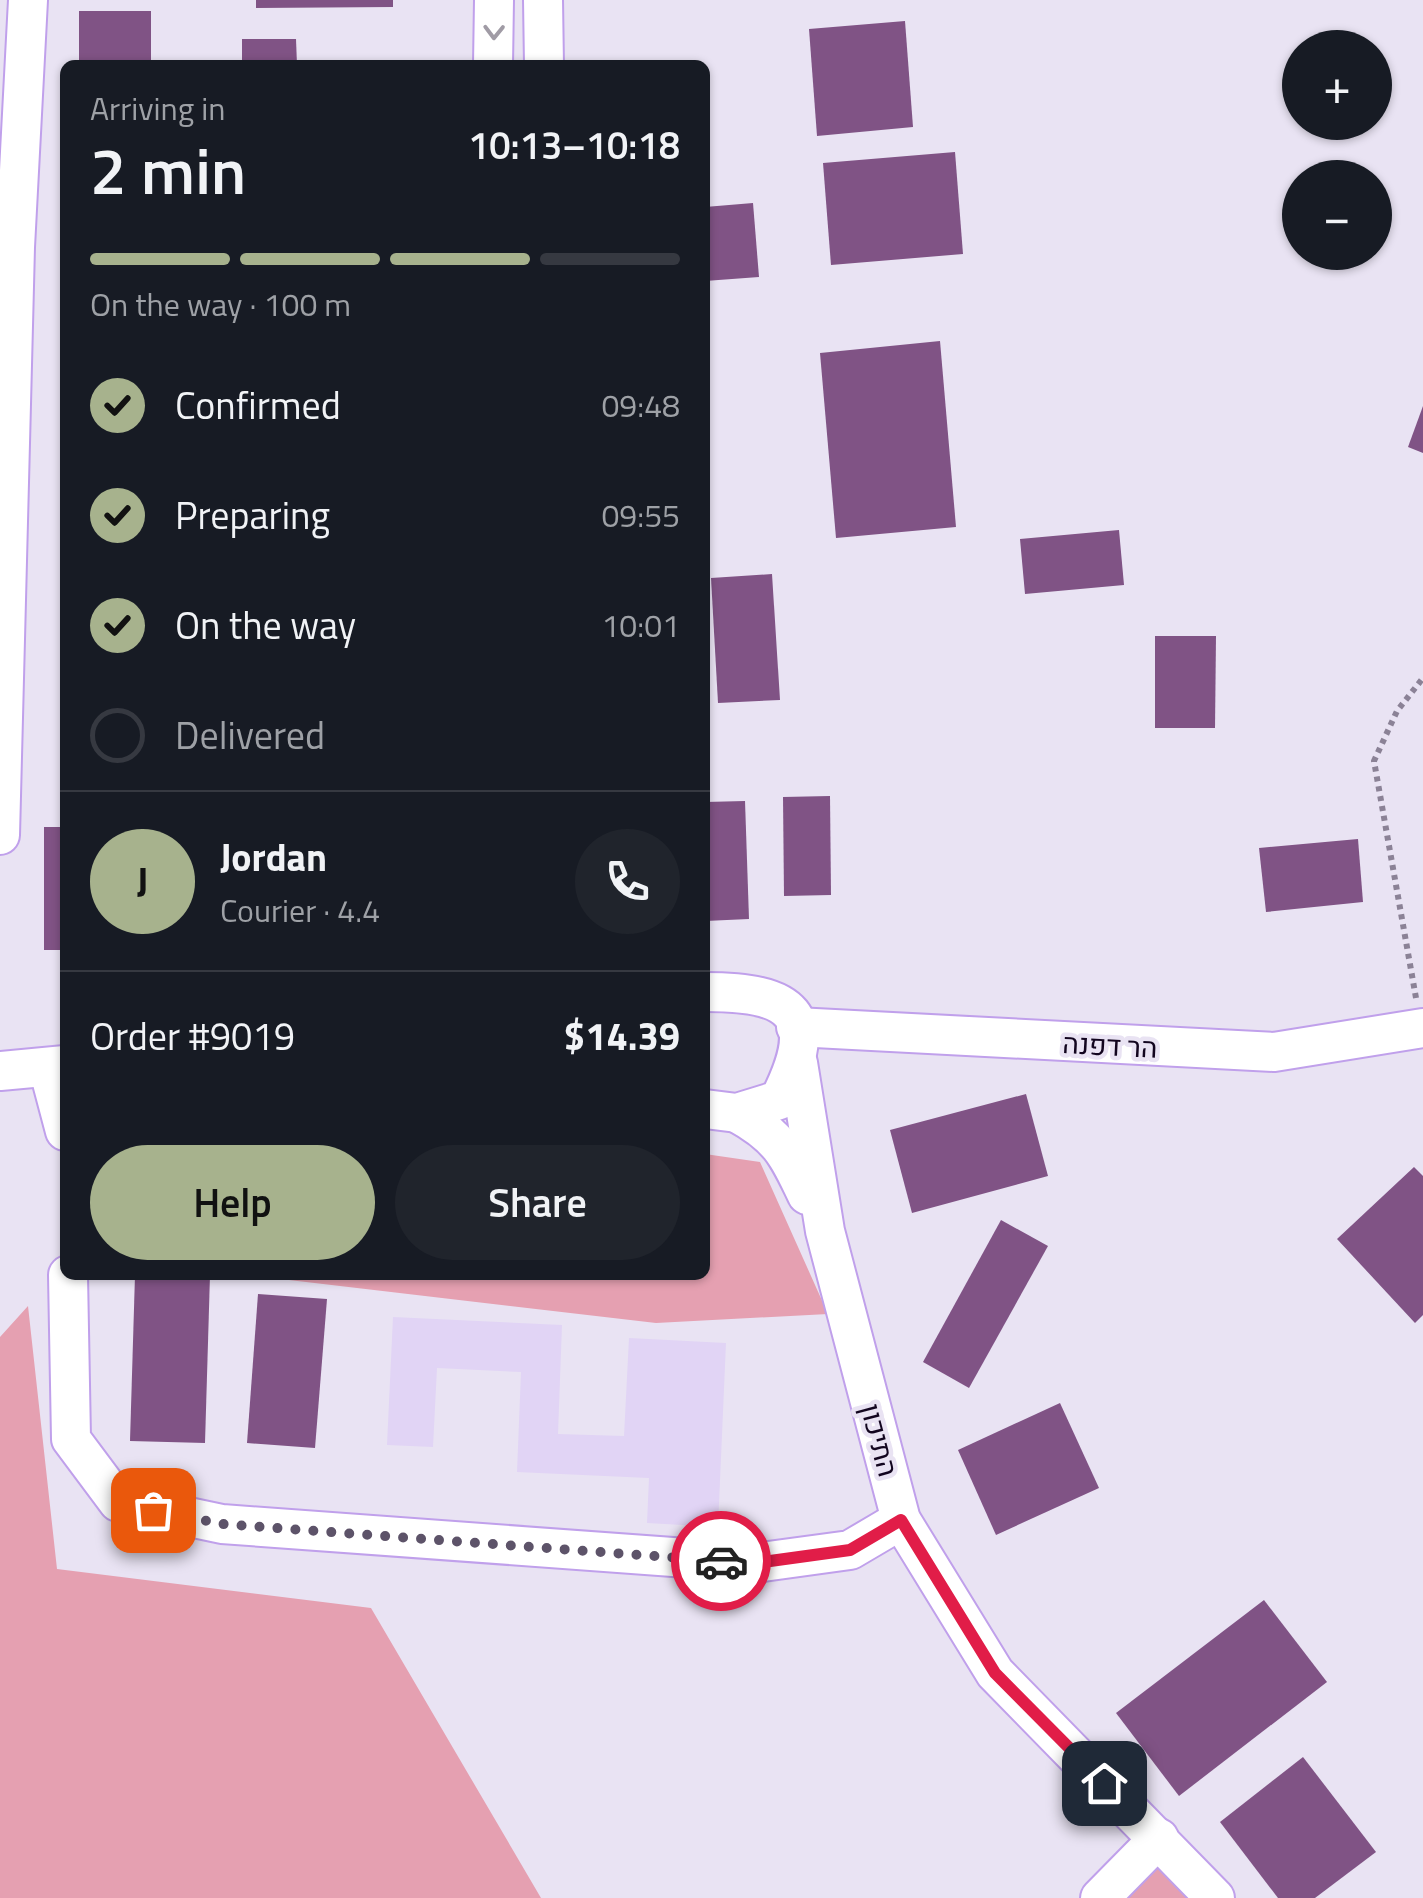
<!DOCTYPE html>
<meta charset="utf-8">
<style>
body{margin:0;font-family:"Titillium Web",Heebo,sans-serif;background:#20242c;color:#f1f3f6;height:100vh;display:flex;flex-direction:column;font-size:38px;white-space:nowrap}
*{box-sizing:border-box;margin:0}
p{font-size:32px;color:#9ea1a6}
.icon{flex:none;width:55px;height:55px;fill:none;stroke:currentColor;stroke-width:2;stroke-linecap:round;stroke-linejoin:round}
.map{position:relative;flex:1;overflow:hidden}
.side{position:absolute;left:60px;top:60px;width:650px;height:1220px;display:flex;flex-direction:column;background:#171b24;border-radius:15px;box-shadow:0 2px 8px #0004}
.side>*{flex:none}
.tools{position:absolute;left:1282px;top:30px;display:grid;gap:20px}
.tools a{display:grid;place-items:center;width:110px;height:110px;border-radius:50%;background:#171b24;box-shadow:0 2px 8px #0004;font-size:50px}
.pin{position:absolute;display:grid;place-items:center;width:85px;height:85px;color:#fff;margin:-42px;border-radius:20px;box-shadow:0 5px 15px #0006}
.courier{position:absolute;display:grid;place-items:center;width:100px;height:100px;margin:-50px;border:8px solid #e11d48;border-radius:50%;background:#fff;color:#222;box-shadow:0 2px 12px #0007}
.summary em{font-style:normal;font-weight:600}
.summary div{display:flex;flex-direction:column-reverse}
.summary{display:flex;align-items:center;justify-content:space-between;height:170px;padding:0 30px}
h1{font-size:65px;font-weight:600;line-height:75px}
.bar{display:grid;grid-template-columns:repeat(4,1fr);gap:15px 10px;align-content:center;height:120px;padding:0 30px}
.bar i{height:12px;border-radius:8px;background:#363941}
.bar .selected{background:#a7b28d}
.bar p{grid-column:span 4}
.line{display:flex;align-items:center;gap:25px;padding:0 30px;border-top:2px solid #363941}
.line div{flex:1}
.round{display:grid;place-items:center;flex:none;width:105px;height:105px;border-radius:52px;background:#20242c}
ol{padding:0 30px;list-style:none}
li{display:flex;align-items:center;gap:30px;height:110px}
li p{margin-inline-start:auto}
li .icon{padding:10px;border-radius:50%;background:#a7b28d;color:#111;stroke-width:4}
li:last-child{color:#9ea1a6}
li i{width:55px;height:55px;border:5px solid #363941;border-radius:50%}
.button{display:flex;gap:20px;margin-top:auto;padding:20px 30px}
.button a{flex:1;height:115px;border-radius:60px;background:#a7b28d;color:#111;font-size:40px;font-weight:600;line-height:115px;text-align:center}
.button a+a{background:#20242c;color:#f1f3f6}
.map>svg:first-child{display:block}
</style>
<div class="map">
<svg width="1423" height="1898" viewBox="0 0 1423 1898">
<rect width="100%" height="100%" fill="#e9e3f3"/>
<path fill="#e1d4f5" d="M393 1317 562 1325 558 1434 624 1436 629 1338 726 1343 718 1527 647 1523 649 1478 517 1472 521 1372 437 1368 433 1447 387 1445Z"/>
<g fill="#e5a0b1">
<path d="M705 1154 760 1162 828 1314 656 1323 272 1278 705 1275Z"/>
<path d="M28 1306 57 1569 371 1608 541 1898H0V1337Z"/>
<path d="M1159 1838 1215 1898H1093Z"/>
</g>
<g fill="#805385">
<path d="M256 0H393V7L256 8Z"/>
<rect x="79" y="11" width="72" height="54"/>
<path d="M905 21 913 127 817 136 809 29Z"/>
<path d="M242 39H296L297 65H242Z"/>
<path d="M955 152 963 254 831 265 823 163Z"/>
<path d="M753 203 759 277 705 281V207Z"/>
<path d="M940 341 956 527 836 538 820 353Z"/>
<path d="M1423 406V453L1408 447Z"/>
<path d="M1119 530 1124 585 1025 594 1020 539Z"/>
<path d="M772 574 780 700 718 703 711 578Z"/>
<path d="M1155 636H1216L1215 728H1155Z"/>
<path d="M830 796 831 895 784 896 783 797Z"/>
<path d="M745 801 749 919 705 921V802Z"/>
<rect x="44" y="827" width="21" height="123"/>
<path d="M1358 839 1363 902 1266 912 1259 848Z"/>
<path d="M1026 1094 1048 1176 912 1213 890 1130Z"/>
<path d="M1414 1167 1423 1176V1315L1415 1323 1337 1239Z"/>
<path d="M1001 1220 1048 1246 969 1388 923 1362Z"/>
<path d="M135 1275H210L205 1443 130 1441Z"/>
<path d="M258 1294 327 1299 315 1448 247 1443Z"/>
<path d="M1060 1403 1099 1488 996 1535 958 1450Z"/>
<path d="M1264 1600 1327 1682 1179 1796 1116 1713Z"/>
<path d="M1303 1757 1376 1852 1315 1898H1278L1220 1822Z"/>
</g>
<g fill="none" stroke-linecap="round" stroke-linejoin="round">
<defs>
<g id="minor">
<path d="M543 0 544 65"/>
<path d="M493 65 494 0"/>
<path d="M0 835 15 247 28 0"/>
<path d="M705 992C792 992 823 1013 779 1100L737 1113 705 1109"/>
<path d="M796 1027 1274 1052 1423 1028"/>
<path d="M798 1063 825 1231 901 1520 995 1673 1215 1898"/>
<path d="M48 1067 65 1131"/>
<path d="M0 1071 65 1065"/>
<path d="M737 1113C779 1136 787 1153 807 1195"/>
<path d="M68 1275 71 1439 118 1502 222 1524 755 1563 850 1550 901 1520"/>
<path d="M1100 1898 1159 1838"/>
</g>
</defs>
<use href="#minor" stroke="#c0a0eb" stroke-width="42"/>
<path stroke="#8b8296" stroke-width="6" stroke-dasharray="5 5" stroke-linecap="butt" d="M1416 998 1374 761 1397 711 1423 678"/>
<use href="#minor" stroke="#fff" stroke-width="38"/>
</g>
<defs><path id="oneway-chevron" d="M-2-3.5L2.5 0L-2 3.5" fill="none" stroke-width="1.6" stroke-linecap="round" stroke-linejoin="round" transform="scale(2.5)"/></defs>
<use stroke="#a09ba5" href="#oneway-chevron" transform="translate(494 32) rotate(91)"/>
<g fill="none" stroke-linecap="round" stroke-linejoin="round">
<path stroke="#5d5369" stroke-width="10" stroke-dasharray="0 18" d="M153 1510 222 1524 721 1561"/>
<path stroke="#e11d48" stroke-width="12" d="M721 1561 756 1563 850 1550 901 1520 995 1673 1104 1783"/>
</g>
<g text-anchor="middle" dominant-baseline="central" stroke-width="9" stroke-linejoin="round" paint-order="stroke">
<g font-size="28" fill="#12051f" stroke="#e9e3f3">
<text transform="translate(1110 1045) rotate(3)">הר דפנה</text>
<text transform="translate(880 1440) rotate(75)">התיכון</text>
</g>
</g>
</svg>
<div class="tools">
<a>+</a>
<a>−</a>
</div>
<div class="pin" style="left:153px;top:1510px;background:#ea580c"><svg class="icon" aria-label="bag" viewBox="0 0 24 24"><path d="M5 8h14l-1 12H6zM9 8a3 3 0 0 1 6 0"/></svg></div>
<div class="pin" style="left:1104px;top:1783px;background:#1f2937"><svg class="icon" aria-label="home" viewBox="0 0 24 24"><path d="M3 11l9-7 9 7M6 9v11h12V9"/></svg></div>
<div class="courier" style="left:721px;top:1561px"><svg class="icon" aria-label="car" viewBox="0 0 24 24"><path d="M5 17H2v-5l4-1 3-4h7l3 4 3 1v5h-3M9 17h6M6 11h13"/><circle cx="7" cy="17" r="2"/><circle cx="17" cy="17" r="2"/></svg></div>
<section class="side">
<div class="summary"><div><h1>2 min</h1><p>Arriving in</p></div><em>10:13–10:18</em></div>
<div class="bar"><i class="selected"></i><i class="selected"></i><i class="selected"></i><i></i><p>On the way · 100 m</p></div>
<ol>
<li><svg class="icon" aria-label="check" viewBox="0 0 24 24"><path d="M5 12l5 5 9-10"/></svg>Confirmed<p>09:48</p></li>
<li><svg class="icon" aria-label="check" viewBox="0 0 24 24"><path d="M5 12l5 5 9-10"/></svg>Preparing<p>09:55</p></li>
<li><svg class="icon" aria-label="check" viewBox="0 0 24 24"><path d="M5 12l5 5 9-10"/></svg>On the way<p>10:01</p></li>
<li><i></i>Delivered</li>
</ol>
<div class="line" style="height:180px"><b class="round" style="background:#a7b28d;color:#111">J</b><div><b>Jordan</b><p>Courier · 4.4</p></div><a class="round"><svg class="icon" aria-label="phone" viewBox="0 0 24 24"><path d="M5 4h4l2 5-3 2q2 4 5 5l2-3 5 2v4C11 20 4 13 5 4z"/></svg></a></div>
<div class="line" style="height:130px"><div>Order #9019</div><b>$14.39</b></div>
<div class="button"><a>Help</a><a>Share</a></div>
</section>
</div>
